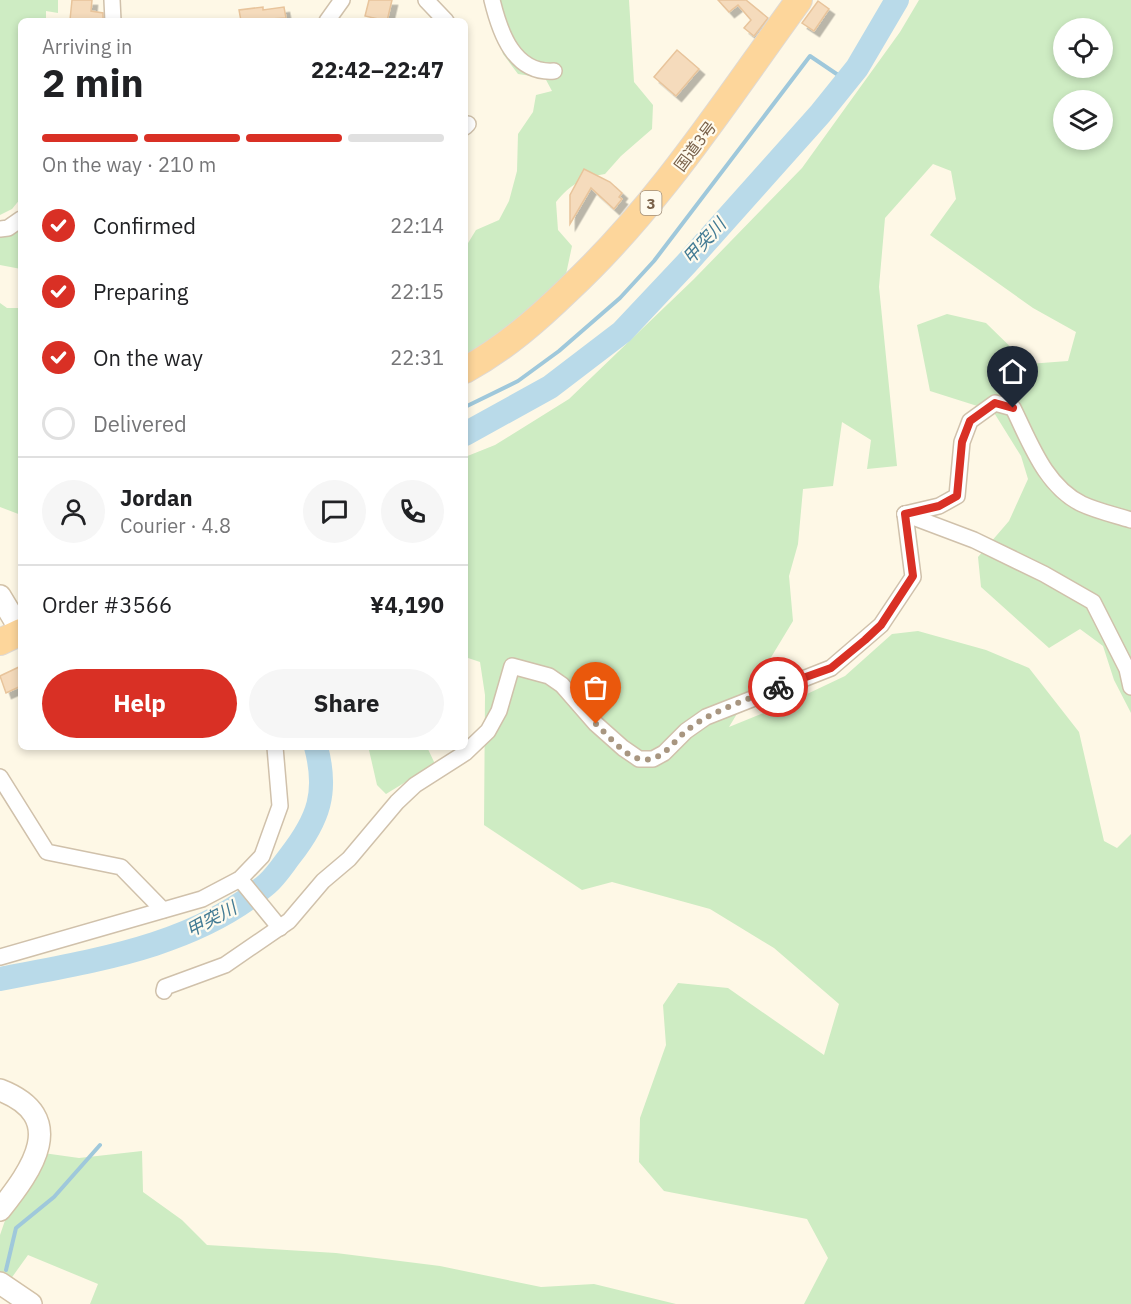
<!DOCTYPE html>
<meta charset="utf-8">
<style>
body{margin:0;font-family:"IBM Plex Sans","Noto Sans JP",sans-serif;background:#f6f6f6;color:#202124;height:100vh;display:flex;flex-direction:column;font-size:22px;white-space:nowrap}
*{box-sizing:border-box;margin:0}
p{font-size:20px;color:#757577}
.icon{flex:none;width:33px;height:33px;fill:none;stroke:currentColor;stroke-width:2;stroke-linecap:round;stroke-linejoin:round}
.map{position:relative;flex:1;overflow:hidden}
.drawer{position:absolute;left:18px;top:18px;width:450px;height:732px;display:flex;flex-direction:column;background:#fff;border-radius:9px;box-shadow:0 3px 9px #0003}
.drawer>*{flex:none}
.fabs{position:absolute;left:1053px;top:18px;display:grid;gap:12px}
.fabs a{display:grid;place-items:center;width:60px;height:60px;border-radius:50%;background:#fff;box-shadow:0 3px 9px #0003;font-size:30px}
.pin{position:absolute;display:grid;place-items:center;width:51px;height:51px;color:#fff;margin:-62px -26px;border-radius:50% 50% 50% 0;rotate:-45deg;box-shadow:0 0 6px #0007}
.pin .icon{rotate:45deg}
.courier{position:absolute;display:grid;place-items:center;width:60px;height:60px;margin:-30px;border:4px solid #d93025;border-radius:50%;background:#fff;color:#222;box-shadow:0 2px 8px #0007}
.overview em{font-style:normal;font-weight:800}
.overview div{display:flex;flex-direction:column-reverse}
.overview{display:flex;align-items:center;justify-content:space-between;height:102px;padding:0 24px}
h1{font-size:39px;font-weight:800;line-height:45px}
.bar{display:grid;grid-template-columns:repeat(4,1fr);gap:9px 6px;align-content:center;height:72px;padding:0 24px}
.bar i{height:8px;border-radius:4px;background:#e0e0e0}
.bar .selected{background:#d93025}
.bar p{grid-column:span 4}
.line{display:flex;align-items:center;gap:15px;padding:0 24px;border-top:2px solid #e0e0e0}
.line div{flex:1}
.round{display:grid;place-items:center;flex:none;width:63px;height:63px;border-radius:32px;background:#f6f6f6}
ol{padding:0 24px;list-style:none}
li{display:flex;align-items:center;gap:18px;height:66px}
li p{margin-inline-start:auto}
li .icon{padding:6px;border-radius:50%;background:#d93025;color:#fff;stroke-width:4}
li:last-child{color:#757577}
li i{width:33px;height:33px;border:3px solid #e0e0e0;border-radius:50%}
.action{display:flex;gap:12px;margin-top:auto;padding:12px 24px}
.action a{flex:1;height:69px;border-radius:36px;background:#d93025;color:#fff;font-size:24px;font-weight:800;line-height:69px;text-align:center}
.action a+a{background:#f6f6f6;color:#202124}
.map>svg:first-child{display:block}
</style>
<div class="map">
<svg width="1131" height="1304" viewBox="0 0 1131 1304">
<defs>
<filter id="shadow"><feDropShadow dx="5.5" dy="5.5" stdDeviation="0" flood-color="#0004"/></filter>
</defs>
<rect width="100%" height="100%" fill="#fef8e6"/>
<g fill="#ceecc3" fill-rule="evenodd">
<path d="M0 0H58V13L46 11V21H21V198L12 209 0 215Z"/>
<path d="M485 0H629L634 82 653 105 652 129 621 156 605 174C582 178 571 184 556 202L558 230 572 246 565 279 510 327 465 358V298L468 295 465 289V248L476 230 499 220 509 201 517 171 518 134 533 112 536 95 552 91 545 78 518 74 503 54Z"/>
<path d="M919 0H1131V713L1114 680 1103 646 1080 629 1049 648 981 587 978 557 1009 521 1028 479 1021 456 993 411 930 391 917 325 947 314 986 323 1028 364 1068 361 1076 332 1033 308 930 235 956 199 951 171 933 164 885 218 879 287 897 466 867 469 871 440 842 422 833 486 803 489 798 544 789 576 793 621 729 727 788 703 845 676 892 634 918 631 986 650 1029 668 1079 732 1104 841 1117 848 1131 834V1304H804L828 1258 807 1219 664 1191 639 1162 640 1118 666 1045 663 1005 678 983 728 988 824 1055 839 1004 774 948 710 909 612 882 582 890 484 825 485 695 480 662 465 657V457L495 445 569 399 694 279 802 168 900 32ZM1064 28H1102V68H1064ZM1064 100H1102V140H1064Z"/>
<path d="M21 228V269L0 265V236Z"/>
<path d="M0 303 7 308H21V515L0 507Z"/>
<path d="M363 747H427L435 764 386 794 377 785 369 750Z"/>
<path d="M29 1151 79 1158 142 1151 143 1192 182 1220 207 1245 336 1253 440 1266 541 1287 594 1284 676 1304H90L98 1284 28 1255 10 1280 0 1274V1235Z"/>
</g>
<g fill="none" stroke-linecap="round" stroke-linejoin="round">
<g stroke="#9fc8db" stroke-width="4">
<path d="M465 407 518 381 559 351 620 298 654 261 810 56 847 81"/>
<path d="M6 1270 16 1228 54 1197 100 1145"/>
</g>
<g stroke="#b9dae9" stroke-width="24">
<path d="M465 434 550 387 622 332 687 263 820 114 857 68 897 0"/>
<path d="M0 979C91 961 194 947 267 884 276 876 283 865 290 856 319 819 328 792 316 747"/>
</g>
</g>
<g fill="#f5dbbc" stroke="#e8c49b" stroke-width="1.5" filter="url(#shadow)">
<path d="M72 0H92L91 11 103 13V21L70 20Z"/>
<path d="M369 0H392L387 21 365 16Z"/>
<path d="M718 0H746L768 18 754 36 744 28 751 20 738 5 729 12Z"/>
<path d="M818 1 829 9 814 31 802 23Z"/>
<path d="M263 7V10L284 7 286 18 241 21 239 10Z"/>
<path d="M677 50 699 69 676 96 654 77Z"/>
<path d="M584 169 610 182 622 193 619 197 622 199 614 209 591 188 570 224V195Z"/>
<path d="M21 666V686L6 693 0 676Z"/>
</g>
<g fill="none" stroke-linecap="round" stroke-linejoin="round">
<defs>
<g id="minor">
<path d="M112 0 113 21"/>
<path d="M426 0 446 21"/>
<path d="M492 0C500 33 514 74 554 71"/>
<path d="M327 21 342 0"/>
<path d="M465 127 468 124"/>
<path d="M0 229 8 228 21 219"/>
<path d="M905 514 939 506 957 496 962 442 970 421 995 403 1013 408C1030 442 1045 486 1082 504 1097 511 1115 515 1131 520"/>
<path d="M905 514 974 540 1044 574 1093 602 1127 669 1131 687"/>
<path d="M0 777 47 852 121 867 163 910"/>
<path d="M240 879 280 928"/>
<path d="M0 957 202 899 240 879 262 856 280 806 275 747"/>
<path d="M164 991 165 987 225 965 289 921 323 881 349 859 397 802 415 785 465 753 488 731 499 711 512 666 549 676 562 685 596 724 623 748 639 759H653L664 753 686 731 706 717 831 668 881 625 913 577 905 514"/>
</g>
<g id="secondary">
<path d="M0 596 21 631"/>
<path d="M0 1090C70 1117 32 1170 0 1210"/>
<path d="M0 1283 31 1304"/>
</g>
<g id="trunk">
<path d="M465 370C505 348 537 320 569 289 660 204 726 100 799 0"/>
<path d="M0 642 21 632"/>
</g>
</defs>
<use href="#minor" stroke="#d0c1ab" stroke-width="18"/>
<use href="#secondary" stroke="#d3c2a8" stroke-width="24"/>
<use href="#trunk" stroke="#dfd9d3" stroke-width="28"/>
<use href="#minor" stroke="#fff" stroke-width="15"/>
<use href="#secondary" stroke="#fff" stroke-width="21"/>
<use href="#trunk" stroke="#fdd69b" stroke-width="26"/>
</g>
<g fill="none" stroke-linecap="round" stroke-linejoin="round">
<path stroke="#a89680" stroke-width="6" stroke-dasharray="0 10.8" d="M596 724C608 735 624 756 640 759 661 763 672 743 686 731 712 710 748 700 778 687"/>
<path stroke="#d93025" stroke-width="8" d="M778 687 831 668 865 640 881 625 913 576 905 514 939 506 957 496 962 442 970 421 995 403 1013 408"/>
</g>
<g text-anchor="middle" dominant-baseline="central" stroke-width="4.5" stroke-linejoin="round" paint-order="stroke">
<rect fill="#fffbee" stroke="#a18f7a" stroke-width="1.5" x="640.5" y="191" width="21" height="24" rx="4.5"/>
<g font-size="15" font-weight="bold" fill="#796149">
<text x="651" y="203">3</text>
</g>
<g font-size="16" fill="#796149" stroke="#fffbee">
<text transform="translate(695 146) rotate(-53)">国道3号</text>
</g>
<g font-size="18" font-style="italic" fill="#437b94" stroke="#fffbee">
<text transform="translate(704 241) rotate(-48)">甲突川</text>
<text transform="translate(211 919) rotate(-28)">甲突川</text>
</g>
</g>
</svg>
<div class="fabs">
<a><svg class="icon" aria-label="locate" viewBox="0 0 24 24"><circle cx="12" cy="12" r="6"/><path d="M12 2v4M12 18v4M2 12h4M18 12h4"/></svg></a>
<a><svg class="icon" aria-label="layers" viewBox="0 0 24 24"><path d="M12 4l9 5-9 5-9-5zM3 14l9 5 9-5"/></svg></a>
</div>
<div class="pin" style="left:596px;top:724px;background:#ea580c"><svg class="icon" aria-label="bag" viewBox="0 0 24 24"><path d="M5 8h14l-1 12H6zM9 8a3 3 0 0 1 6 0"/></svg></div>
<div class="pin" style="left:1013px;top:408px;background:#1f2937"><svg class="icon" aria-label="home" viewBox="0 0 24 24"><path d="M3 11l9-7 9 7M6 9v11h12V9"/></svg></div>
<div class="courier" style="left:778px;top:687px"><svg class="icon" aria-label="bike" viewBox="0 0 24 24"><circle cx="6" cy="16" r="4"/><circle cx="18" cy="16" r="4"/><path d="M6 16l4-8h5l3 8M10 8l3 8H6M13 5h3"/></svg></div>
<section class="drawer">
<div class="overview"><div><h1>2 min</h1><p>Arriving in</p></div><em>22:42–22:47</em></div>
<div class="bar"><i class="selected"></i><i class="selected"></i><i class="selected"></i><i></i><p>On the way · 210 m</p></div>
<ol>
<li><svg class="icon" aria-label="check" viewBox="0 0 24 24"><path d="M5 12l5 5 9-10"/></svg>Confirmed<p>22:14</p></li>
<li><svg class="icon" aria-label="check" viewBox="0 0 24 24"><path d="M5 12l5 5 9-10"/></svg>Preparing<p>22:15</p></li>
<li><svg class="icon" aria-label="check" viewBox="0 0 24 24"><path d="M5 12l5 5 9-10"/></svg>On the way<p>22:31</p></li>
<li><i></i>Delivered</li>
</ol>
<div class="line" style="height:108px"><a class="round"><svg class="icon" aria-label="person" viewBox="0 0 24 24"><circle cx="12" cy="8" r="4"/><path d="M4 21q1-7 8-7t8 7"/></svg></a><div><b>Jordan</b><p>Courier · 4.8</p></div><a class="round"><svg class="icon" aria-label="chat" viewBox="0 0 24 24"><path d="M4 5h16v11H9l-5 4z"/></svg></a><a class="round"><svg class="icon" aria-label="phone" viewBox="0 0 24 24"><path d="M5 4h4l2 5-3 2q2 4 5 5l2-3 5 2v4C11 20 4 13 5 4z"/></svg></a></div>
<div class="line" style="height:78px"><div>Order #3566</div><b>¥4,190</b></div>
<div class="action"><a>Help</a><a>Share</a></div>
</section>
</div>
